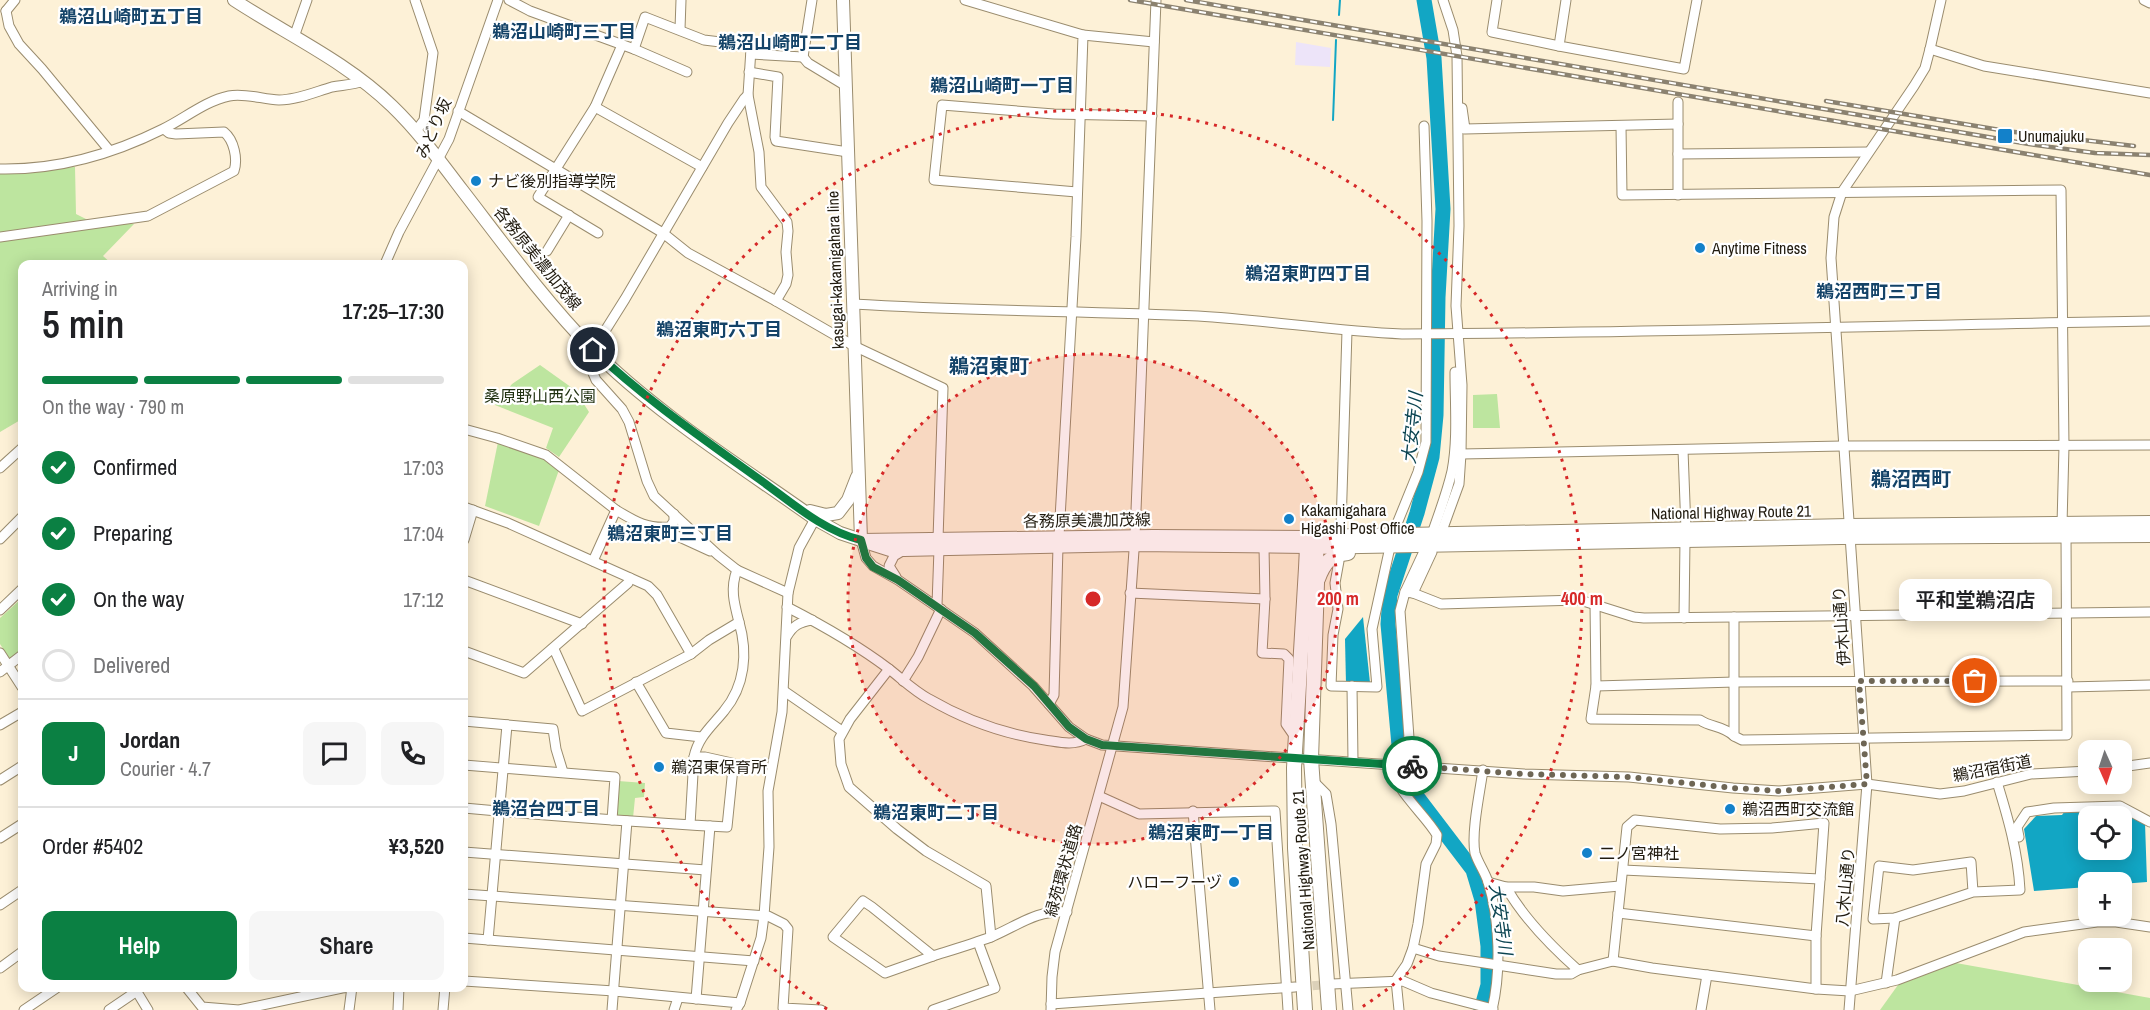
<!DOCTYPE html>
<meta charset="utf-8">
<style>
body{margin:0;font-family:"Archivo Narrow","Noto Sans JP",sans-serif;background:#f6f6f6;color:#202124;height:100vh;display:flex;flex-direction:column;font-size:22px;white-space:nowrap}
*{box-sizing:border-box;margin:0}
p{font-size:20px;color:#757577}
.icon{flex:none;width:33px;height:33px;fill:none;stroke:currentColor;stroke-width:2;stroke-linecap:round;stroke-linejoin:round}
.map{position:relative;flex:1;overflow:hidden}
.drawer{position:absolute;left:18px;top:260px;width:450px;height:732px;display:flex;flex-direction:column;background:#fff;border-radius:12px;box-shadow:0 3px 15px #0003}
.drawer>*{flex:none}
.needle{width:39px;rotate:177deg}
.buttons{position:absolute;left:2078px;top:740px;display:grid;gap:12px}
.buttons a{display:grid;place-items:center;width:54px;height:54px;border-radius:12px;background:#fff;box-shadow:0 3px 15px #0003;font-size:30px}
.pin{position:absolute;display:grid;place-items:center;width:51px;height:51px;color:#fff;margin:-26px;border:3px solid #fff;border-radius:50%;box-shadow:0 2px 6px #0007}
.courier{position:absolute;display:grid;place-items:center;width:60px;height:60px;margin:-30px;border:4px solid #0b8043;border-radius:50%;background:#fff;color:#222;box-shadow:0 2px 8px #0007}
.bubble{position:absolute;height:42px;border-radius:12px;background:#fff;box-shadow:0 3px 15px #0003;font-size:20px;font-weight:600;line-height:42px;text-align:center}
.overview em{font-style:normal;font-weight:600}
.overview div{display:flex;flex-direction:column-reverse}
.overview{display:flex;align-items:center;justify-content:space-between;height:102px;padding:0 24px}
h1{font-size:39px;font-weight:600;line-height:45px}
.bar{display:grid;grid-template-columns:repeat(4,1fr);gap:9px 6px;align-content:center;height:72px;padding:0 24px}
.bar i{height:8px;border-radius:4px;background:#e0e0e0}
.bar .on{background:#0b8043}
.bar p{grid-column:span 4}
.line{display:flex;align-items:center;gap:15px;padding:0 24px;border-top:2px solid #e0e0e0}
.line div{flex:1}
.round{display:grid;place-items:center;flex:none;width:63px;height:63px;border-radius:12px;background:#f6f6f6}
ol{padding:0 24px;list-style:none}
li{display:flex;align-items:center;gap:18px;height:66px}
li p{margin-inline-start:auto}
li .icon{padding:6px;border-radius:50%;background:#0b8043;color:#fff;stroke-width:4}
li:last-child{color:#757577}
li i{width:33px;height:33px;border:3px solid #e0e0e0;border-radius:50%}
.cta{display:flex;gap:12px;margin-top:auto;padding:12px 24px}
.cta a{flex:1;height:69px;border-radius:12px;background:#0b8043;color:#fff;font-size:24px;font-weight:600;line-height:69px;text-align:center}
.cta a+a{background:#f6f6f6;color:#202124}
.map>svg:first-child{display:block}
</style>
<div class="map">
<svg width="2150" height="1010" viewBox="0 0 2150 1010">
<rect width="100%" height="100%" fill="#fdf1d7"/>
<path fill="#ede4f9" d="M1296 42 1331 48 1330 67 1295 65Z"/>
<g fill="#bde59f">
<path d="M75 167 76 214 88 220 134 224 103 256 112 264H22V419L0 432V171Z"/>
<path d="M540 365 575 390 589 412 559 457 546 448 553 428 495 405 512 384Z"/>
<path d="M1497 394 1500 428H1473V395Z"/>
<path d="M498 442 546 458 559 470 539 526 485 506Z"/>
<path d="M22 598V648L10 659 0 644V618Z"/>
<path d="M618 781 645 783 644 797 635 798 633 818H614Z"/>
<path d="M1956 963 2150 998V1010H1880L1898 985Z"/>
</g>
<g fill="#12a6c4" fill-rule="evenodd">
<path d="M1363 617 1370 683 1346 684 1345 639Z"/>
<path d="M2121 809 2145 823 2147 882 2121 884V882H2088V887L2034 891 2024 829 2036 816 2062 815 2065 811ZM2088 816H2121V849H2088Z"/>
</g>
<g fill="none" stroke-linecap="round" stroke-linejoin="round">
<g stroke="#12a6c4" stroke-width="2">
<path d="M1339 15 1340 0"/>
<path d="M1333 120 1336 40"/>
</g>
<path stroke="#12a6c4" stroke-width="15" d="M1424 0 1434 58 1443 209 1438 297 1436 415 1432 457 1417 513 1390 595 1388 624 1400 756 1403 775 1409 786 1473 870 1482 900 1488 946V985L1481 1010"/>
<path stroke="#dcd1b9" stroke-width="9" stroke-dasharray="9 4.5" stroke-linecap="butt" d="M1299 987 1332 984"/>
<defs>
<g id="minor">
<path d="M415 0 433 53 424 120 416 131"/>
<path d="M509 0 530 11 634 49 645 17 704 40 745 45 751 49 748 95 759 152 761 187 787 222 788 231 786 252 788 275 786 284 776 301"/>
<path d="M965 0 1083 35 1076 237 1059 536"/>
<path d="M1443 0 1453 30 1457 56 1459 226 1456 306 1462 385 1461 454 1459 484 1443 528"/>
<path d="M1497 0 1492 32 1559 46"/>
<path d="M1566 0 1559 46 1684 69 1697 0"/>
<path d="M2144 0 2150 3"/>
<path d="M6 11 9 26 19 44 42 69 109 150"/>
<path d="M6 11 15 0"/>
<path d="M680 29 681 0"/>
<path d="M1083 35 1154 42"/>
<path d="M294 37 307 0"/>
<path d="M634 49 687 72"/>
<path d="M1930 49 1984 66 2150 93"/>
<path d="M751 54 803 57 812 0"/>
<path d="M803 57 808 63 846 86"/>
<path d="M749 72 778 77 775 137 776 141 848 152"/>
<path d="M748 95 744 99 728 123 625 299 593 350 589 364 596 380 622 409 629 422 647 481 654 496 718 555 737 570 788 593"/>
<path d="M595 107 702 167"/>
<path d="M1462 108 1465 129 1678 124"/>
<path d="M458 111 663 233 688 253 776 301 854 346 943 388 938 539"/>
<path d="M1621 126 1622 195 2061 190 2064 446 2062 525"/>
<path d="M1678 154 1868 152"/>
<path d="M0 169C56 170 113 154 163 129 184 119 205 101 229 96 245 93 262 99 279 100 297 100 315 92 332 87 343 85 353 85 363 81"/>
<path d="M1077 192 934 180 942 105 1054 114 1152 116"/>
<path d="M1678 195V102"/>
<path d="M598 233 538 197 595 107 622 45"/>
<path d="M0 237 148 216 234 171C238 159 234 140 224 132L176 134 169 133 164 129"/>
<path d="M547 251 569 215"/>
<path d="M385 264 399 232 449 139 498 0"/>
<path d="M853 304C968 311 1083 311 1198 316 1266 320 1334 331 1402 334 1651 333 1901 325 2150 321"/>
<path d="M464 429 497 438 546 455 616 510 593 561"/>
<path d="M1683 450 1686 530"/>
<path d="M1461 454 1843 446 2150 445"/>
<path d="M0 468 22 448"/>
<path d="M464 507 508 523 648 586 657 595 691 654"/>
<path d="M616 510C636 522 647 529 670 527L674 521V514"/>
<path d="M1341 527 1347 331"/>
<path d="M662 529 710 551"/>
<path d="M1432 534C1439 513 1447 493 1452 471 1458 439 1455 405 1455 372"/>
<path d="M1392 536 1418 472 1426 442 1427 221 1424 126"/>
<path d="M0 539 22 517"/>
<path d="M464 540 473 510"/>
<path d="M861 540 866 558 873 566 898 580 975 633 1033 686 1069 727 1086 739 1102 745 1524 774 1629 777 1733 788 1779 791 1867 784 1940 794 1964 791 2031 774 2088 771"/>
<path d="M1264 547 1265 599 1262 653 1284 654 1289 659 1286 724 1295 737"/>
<path d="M1339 561 1335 583 1338 609 1333 635 1331 686 1377 687 1372 629 1390 547"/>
<path d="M896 577 889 566 894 556 904 550"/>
<path d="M464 580 582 624"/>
<path d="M1405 592 1427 545"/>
<path d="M1130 593 1265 599"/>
<path d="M1413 593 1441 604 1580 600 1634 617 1644 618 2150 612"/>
<path d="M1595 603 1596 686 1591 719 1700 720C1712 728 1722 725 1734 736"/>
<path d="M937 605 939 549"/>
<path d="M787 607C822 625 856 644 889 669 902 679 914 691 929 699 965 720 1004 734 1045 740 1059 742 1073 746 1086 739"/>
<path d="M0 610 22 589"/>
<path d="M1734 617V736L1742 740 2067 735 2066 534"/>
<path d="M1684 618 1685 540"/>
<path d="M787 636C793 626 799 622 812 620"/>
<path d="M554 649 582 711 691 654 709 640 739 622C734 603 730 588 737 570"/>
<path d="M464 651 524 673 628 583 630 578"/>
<path d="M0 653 22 687"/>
<path d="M889 669 850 719 839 739 841 764 849 787 897 829 926 851 986 886 991 937"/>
<path d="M0 672 22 655"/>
<path d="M903 681 918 657 941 609"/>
<path d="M636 682 666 733 701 737"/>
<path d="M1352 686 1353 761"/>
<path d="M1596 686 1735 682 2068 681"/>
<path d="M2068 687 2150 685"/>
<path d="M784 691 842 731"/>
<path d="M1049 704 1054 695 1058 546"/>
<path d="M464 721 553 729 556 749 563 772"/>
<path d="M0 725 22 712"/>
<path d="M694 757C698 737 712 726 724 711 745 686 748 653 739 622"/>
<path d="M464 765 615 777 612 820"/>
<path d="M1392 765C1393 789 1425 814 1437 835L1436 844 1426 864 1418 924 1413 948 1407 964 1396 980 1399 1010"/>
<path d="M1411 766 1400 611 1405 592 1413 593 1432 552"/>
<path d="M2121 767 2150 763"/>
<path d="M1483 770C1480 791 1471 833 1475 853 1478 863 1485 872 1488 882 1500 919 1501 973 1492 1010"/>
<path d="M0 780 22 766"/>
<path d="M1313 781 1326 794 1331 824 1348 1010"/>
<path d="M1099 796 1139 814 1275 811 1288 1010"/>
<path d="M464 808C551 816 639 822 727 827L733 768 732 763 705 757H694L690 825"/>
<path d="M1193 811 1210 1010"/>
<path d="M2019 837 2017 827 2027 812 2054 808 2120 806 2150 822"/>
<path d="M0 838 22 824"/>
<path d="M464 852 706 870"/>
<path d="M1623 870 1820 879"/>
<path d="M1488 882 1506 887H1534L1563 891 1620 886"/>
<path d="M1506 887C1524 919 1551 946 1578 970"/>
<path d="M1973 892 1971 862 1913 870 1879 866 1873 919 1895 918 1973 892 2020 890C2018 852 2008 818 1997 782"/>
<path d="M464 894 768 916 784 924 788 929 783 1008 821 1010"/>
<path d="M863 901 872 907 933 956 885 973 833 937Z"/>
<path d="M0 905 22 890"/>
<path d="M1618 913 1816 936"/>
<path d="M464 938 754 961"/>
<path d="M488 940 507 725"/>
<path d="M1413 948 1439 956 1556 974H1571L1578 970 1613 961 1652 968 1816 989 1850 991 1897 980 2024 932 2097 922H2116L2150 927"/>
<path d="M933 956C952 950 972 944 991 937 1017 926 1038 909 1067 912"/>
<path d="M1613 961 1627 827 1635 820 1720 829 1772 828 1824 823 1816 936V989"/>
<path d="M0 968 22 952"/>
<path d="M464 981 614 991 740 1003"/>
<path d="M1886 983 1895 918"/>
<path d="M1332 984 1403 981 1431 993 1493 1009"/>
<path d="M134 987 148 1010"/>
<path d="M186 987 202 1007 239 1010 342 988 352 987"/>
<path d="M696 999 710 826"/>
<path d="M1051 1004 1295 987"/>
<path d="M24 1010 58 987"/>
<path d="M109 1010 137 991"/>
<path d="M349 1010 352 987"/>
<path d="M398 1010 399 987"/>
<path d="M443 1010 445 987"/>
<path d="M612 1010 627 821"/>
<path d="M674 1010 678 998"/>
<path d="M736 1010 740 1003 761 938 764 916 769 847 768 791 782 712 788 593 799 548 815 519"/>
<path d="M933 1010 995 988 978 942"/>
<path d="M1051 1010 1052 977 1055 952 1123 707 1135 536 1156 0"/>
<path d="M1701 1010 1707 975"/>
<path d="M1849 1010 1867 784 1831 258 1834 217 1842 192 1914 86 1925 68 1930 49 1941 0"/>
</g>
<g id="major">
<path d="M234 0C286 34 347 62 392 106 418 131 440 161 462 190 503 243 544 300 591 348 654 412 742 467 815 519L840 533 861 540 1153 536 1312 537"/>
<path d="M843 0 861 540"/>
<path d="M810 511 826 515 838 513 848 500 857 477"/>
<path d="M868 543 890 550H904L1135 545 1307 547"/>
</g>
<g id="highway">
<path d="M1312 537 1848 526 2150 523"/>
<path d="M1313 539 1316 547 1317 583 1311 759 1329 1010"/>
<path d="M1307 547 1841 537 2150 535"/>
<path d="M1318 579C1324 563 1330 555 1348 553"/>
<path d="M1305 1010 1295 848 1294 768 1306 568 1307 547 1311 540"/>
</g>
</defs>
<use href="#minor" stroke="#9a8c6e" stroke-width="11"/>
<use href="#major" stroke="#9a8c6e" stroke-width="14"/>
<use href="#highway" stroke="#9a8c6e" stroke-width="16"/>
<use href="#minor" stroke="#fff" stroke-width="9"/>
<use href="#major" stroke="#fff" stroke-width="12"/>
<use href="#highway" stroke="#fff" stroke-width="14"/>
<defs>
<g id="rail">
<path d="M1130 0 2150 175"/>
<path d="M1186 0 2029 144 2095 153 2150 155"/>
<path d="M1826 101 2006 131 2134 146"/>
</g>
</defs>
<use href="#rail" stroke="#8b8270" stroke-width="4.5"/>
<use href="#rail" stroke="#fff" stroke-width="2" stroke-dasharray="7" stroke-linecap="butt"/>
</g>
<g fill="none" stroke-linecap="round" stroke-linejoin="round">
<path stroke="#6e6655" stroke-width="6" stroke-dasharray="0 10.8" d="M1412 766 1524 774 1629 777 1733 788 1779 791 1867 784 1859 681H1975"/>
<path stroke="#0b8043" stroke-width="8" d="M593 350C644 398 702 438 759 479 791 502 823 531 861 540L866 558 873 567 898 580 975 633 1034 686 1069 727 1086 739 1102 745 1412 766"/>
</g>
<circle cx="1093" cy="599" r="245" fill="#d62828" fill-opacity=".12"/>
<g fill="none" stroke="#d62828" stroke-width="3" stroke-dasharray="3 6">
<circle cx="1093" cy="599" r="245"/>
<path d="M827 1009A489 489 0 1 1 1359 1009"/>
</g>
<g fill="#1381ca" stroke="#fff" stroke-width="2">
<rect x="1997" y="128" width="16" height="16" rx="3"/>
<circle cx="476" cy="181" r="6"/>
<circle cx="1700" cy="248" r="6"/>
<circle cx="1289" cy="519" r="6"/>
<circle cx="659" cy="767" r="6"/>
<circle cx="1730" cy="809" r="6"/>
<circle cx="1587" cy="853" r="6"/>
<circle cx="1234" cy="882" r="6"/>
</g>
<g text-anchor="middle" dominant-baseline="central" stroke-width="4.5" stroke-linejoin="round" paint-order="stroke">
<g font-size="16" fill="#211b0f" stroke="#fff">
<text transform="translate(433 128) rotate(-66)">みどり坂</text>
<text transform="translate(538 258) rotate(51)">各務原美濃加茂線</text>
<text transform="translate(835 270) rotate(-92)">kasugai-kakamigahara line</text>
<text transform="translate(1731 512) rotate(-1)">National Highway Route 21</text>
<text transform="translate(1087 520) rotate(-1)">各務原美濃加茂線</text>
<text transform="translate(1841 626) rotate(-94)">伊木山通り</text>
<text transform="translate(1992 768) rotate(-11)">鵜沼宿街道</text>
<text transform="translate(1063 870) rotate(-74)">緑苑環状道路</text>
<text transform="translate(1303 870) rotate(-94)">National Highway Route 21</text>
<text transform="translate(1845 887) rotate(-85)">八木山通り</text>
</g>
<g font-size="16" fill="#211b0f" stroke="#fff" text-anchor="start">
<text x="2018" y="136">Unumajuku</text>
<text x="488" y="181">ナビ後別指導学院</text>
<text x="1712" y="248">Anytime Fitness</text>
<text x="1301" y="510">Kakamigahara<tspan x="1301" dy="18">Higashi Post Office</tspan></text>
<text x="671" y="767">鵜沼東保育所</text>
<text x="1742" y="809">鵜沼西町交流館</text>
<text x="1599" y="853">二ノ宮神社</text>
<text x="1222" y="882" text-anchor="end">ハローフーヅ</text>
</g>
<g font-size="16" fill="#1f3010" stroke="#fff">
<text x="540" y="396">桑原野山西公園</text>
</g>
<g font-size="18" font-weight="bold" fill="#144368" stroke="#fff">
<text x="131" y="16">鵜沼山崎町五丁目</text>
<text x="564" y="31">鵜沼山崎町三丁目</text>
<text x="790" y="42">鵜沼山崎町二丁目</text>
<text x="1002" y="85">鵜沼山崎町一丁目</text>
<text x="1308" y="273">鵜沼東町四丁目</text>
<text x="1879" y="291">鵜沼西町三丁目</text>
<text x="719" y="329">鵜沼東町六丁目</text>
<text x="670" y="533">鵜沼東町三丁目</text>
<text x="546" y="808">鵜沼台四丁目</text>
<text x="936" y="812">鵜沼東町二丁目</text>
<text x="1211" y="832">鵜沼東町一丁目</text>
</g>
<g font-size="18" font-style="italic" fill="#0b4451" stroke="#fff">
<text transform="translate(1412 428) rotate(-84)">大安寺川</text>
<text transform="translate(1501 919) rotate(82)">大安寺川</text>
</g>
<g font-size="20" font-weight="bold" fill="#144368" stroke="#fff">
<text x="989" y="365">鵜沼東町</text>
<text x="1911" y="478">鵜沼西町</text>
</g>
</g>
<circle cx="1093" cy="599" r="9" fill="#d62828" stroke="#fff" stroke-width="3"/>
<g font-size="18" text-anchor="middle" font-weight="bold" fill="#d62828" stroke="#fff" stroke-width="4.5" stroke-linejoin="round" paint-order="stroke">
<text x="1338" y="605">200 m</text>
<text x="1582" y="605">400 m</text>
</g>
</svg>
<div class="buttons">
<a><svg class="needle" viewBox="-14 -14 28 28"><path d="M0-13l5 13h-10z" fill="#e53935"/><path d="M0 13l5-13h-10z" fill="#757577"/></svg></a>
<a><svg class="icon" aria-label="locate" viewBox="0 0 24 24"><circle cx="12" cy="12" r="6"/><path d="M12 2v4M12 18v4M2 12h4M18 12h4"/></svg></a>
<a>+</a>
<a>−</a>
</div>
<div class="pin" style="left:1975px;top:681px;background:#ea580c"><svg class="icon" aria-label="bag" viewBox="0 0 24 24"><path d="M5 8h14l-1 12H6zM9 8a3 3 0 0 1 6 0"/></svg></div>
<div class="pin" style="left:593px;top:350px;background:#1f2937"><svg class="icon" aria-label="home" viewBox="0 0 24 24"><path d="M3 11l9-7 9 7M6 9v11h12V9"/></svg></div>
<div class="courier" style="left:1412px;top:766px"><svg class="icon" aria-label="bike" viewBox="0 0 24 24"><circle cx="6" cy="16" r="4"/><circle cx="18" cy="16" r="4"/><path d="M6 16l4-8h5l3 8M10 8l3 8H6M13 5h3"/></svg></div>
<div class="bubble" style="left:1899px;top:579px;width:153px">平和堂鵜沼店</div>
<section class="drawer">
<div class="overview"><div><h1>5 min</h1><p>Arriving in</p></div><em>17:25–17:30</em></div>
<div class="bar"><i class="on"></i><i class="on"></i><i class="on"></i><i></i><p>On the way · 790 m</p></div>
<ol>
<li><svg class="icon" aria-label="check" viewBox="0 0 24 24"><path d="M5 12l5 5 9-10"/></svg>Confirmed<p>17:03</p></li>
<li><svg class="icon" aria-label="check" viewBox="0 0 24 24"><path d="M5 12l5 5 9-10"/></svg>Preparing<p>17:04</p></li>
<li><svg class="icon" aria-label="check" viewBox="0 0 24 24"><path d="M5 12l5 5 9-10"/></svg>On the way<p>17:12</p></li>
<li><i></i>Delivered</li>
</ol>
<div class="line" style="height:108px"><b class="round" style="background:#0b8043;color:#fff">J</b><div><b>Jordan</b><p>Courier · 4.7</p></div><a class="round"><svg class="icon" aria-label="chat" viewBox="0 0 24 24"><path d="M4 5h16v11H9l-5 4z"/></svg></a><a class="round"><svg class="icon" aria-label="phone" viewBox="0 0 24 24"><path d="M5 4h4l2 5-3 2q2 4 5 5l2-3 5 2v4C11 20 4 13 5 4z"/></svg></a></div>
<div class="line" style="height:78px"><div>Order #5402</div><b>¥3,520</b></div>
<div class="cta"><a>Help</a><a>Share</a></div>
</section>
</div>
